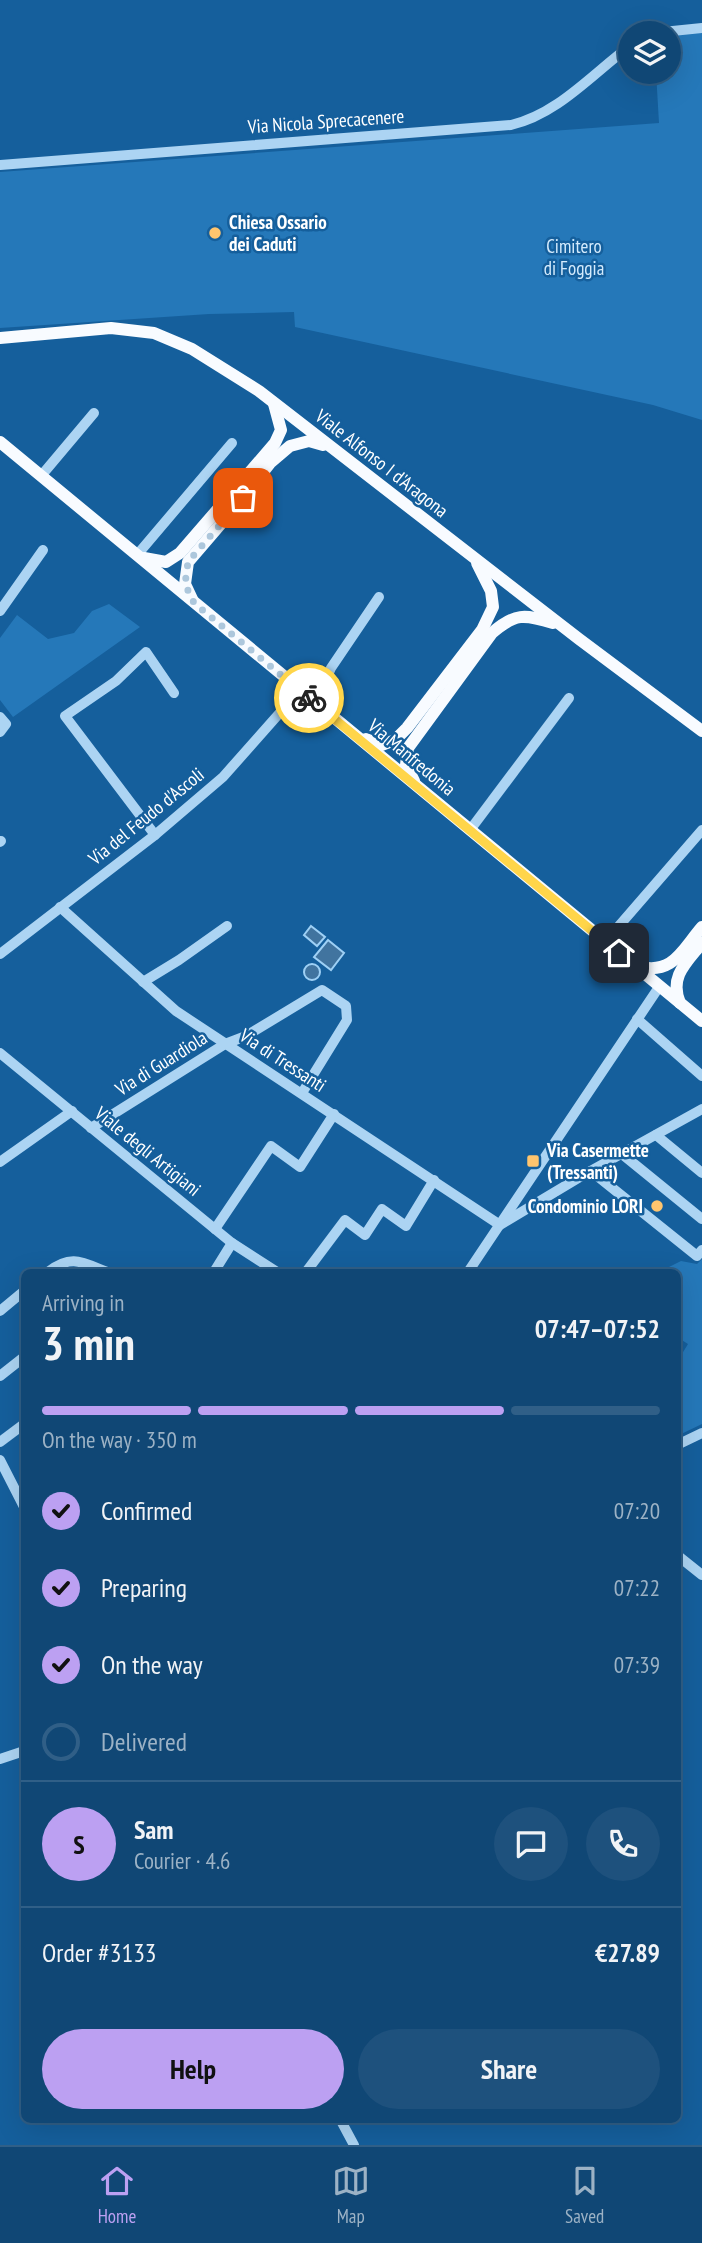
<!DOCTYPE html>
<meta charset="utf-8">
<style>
body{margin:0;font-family:"PT Sans Narrow",sans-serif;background:#1e517d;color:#f1f3f6;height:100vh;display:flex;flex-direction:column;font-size:26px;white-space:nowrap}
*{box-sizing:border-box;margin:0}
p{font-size:23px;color:#9cb2c5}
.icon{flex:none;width:38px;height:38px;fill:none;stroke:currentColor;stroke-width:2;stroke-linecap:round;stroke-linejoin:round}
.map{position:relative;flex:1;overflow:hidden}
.panel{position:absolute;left:21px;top:1269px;width:660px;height:854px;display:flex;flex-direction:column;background:#104775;border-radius:10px;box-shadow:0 7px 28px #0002,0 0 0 2px #305f87}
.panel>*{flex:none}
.fabs{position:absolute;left:618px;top:21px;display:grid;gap:14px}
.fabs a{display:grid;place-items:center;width:63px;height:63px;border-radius:50%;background:#104775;box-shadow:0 7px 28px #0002,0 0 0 2px #305f87;font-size:35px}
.pin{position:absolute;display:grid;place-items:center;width:60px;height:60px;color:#fff;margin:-30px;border-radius:14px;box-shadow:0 4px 10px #0006}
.courier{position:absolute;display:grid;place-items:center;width:70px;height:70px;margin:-35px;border:5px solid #ffd54a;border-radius:50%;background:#fff;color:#222;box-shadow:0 2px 9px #0007}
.headline em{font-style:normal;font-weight:700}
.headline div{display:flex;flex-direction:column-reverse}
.headline{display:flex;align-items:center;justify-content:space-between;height:119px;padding:0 21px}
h1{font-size:46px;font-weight:700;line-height:52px}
.bar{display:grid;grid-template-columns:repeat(4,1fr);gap:10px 7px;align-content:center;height:84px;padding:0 21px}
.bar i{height:9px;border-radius:5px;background:#305f87}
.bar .active{background:#bca0f2}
.bar p{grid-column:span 4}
.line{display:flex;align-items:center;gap:18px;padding:0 21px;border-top:2px solid #305f87}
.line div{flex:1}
.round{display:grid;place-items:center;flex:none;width:74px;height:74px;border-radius:37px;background:#1e517d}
ol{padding:0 21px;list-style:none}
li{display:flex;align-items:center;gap:21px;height:77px}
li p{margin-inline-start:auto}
li .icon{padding:7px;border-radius:50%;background:#bca0f2;color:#111;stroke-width:4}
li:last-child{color:#9cb2c5}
li i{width:38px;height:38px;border:4px solid #305f87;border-radius:50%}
.action{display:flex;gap:14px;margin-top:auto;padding:14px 21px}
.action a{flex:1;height:80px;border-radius:42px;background:#bca0f2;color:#111;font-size:28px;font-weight:700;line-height:80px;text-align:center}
.action a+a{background:#1e517d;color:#f1f3f6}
.dock{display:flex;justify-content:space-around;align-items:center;height:98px;border-top:2px solid #305f87;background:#104775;font-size:19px;color:#9cb2c5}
.dock a{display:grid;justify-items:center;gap:4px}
.dock .active{color:#bca0f2}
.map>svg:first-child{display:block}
</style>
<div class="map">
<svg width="702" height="2145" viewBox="0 0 702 2145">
<rect width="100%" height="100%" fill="#155f9c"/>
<g fill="#2578b9">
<path d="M702 32V420L653 405 295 327 294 312 209 314 0 328V172L659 123 656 72H668L669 34Z"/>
<path d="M109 604 140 627 13 717 0 700V638L17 615 48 639 74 633 92 611Z"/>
<path d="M702 1259V1424L677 1436V1362L688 1344 677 1337V1272H659L681 1261 697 1264Z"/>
</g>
<g fill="#41749f" stroke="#9ed0f5" stroke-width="2">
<path d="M311 926 325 937 317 946 304 935Z"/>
<path d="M328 940 344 953 331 970 314 957Z"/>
<circle cx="312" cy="972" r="8"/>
</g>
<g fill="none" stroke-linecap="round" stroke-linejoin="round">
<g stroke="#acd4f3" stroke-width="10">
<path d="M653 33 702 28"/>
<path d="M0 165 511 125C558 114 592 74 630 46"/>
<path d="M41 476 94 413"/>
<path d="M137 555 232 443"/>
<path d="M0 611 43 550"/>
<path d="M319 706 325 695 324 684 331 668 379 597"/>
<path d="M0 717 6 724 0 732"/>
<path d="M470 830 569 698"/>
<path d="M155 835 65 716 116 681 146 652 174 693"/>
<path d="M0 842 1 841"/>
<path d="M60 907 176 1011 500 1225 585 1174 702 1109"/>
<path d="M605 942 702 830"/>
<path d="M0 954 155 835 223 777 300 690"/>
<path d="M143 982 179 960 227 926"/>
<path d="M637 1019 702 1076"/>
<path d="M0 1053 232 1243 277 1272"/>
<path d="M91 1128 225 1044 246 1036 322 990 346 1006 347 1020 302 1093"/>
<path d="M656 1135 702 1173"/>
<path d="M622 1154 702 1219"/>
<path d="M0 1162 72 1111"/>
<path d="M591 1171 697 1256 702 1250"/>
<path d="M215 1229 271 1146 300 1167 334 1114"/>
<path d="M48 1272C71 1254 82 1262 107 1272"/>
<path d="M214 1272 232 1243"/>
<path d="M306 1272 345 1220 365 1235 382 1209 406 1226 434 1180"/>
<path d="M468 1272 659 987"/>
<path d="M0 1311 24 1291"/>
<path d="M0 1376 24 1357"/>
<path d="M0 1442 24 1424"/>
<path d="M677 1445 702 1433"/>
<path d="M0 1460 24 1507"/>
<path d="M677 1555 702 1575"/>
<path d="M0 1759 24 1751"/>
<path d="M340 2119 354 2145"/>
</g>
<g stroke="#f8fbff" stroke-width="12">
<path d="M0 338 111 328 154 333 192 349 259 391 579 639 702 731"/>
<path d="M0 442 702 1021"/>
<path d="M144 558 166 562 180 553 275 443 281 430 274 404"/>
<path d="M192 599 185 584 188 562 243 498 270 463 290 446 309 441 323 445"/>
<path d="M366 739 382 745 395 740 407 728 482 630 493 607 491 591 477 563"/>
<path d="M414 781 406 765 408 748 492 633C515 613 524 614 553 623"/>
<path d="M637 966C673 976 682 950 702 927"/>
<path d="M680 1003C669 977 686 963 702 943"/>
</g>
</g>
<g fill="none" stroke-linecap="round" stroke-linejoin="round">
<path stroke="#adc7dc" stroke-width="7" stroke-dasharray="0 12.6" d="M243 498 188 562 185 584 194 603 309 698"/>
<path stroke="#ffd54a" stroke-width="9" d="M309 698 619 953"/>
</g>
<g fill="#ffc56e" stroke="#155f9c" stroke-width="2.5">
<circle cx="215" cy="233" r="7"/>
<rect x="526" y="1154" width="14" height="14" rx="3.5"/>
<circle cx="657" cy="1206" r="7"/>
</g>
<g text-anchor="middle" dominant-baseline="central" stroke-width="5" stroke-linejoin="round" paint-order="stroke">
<g font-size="19" fill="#fff" stroke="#155f9c">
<text transform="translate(326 121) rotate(-4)">Via Nicola Sprecacenere</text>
<text transform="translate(382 463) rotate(38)">Viale Alfonso I d'Aragona</text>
<text transform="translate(412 757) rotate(40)">Via Manfredonia</text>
<text transform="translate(146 816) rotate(-39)">Via del Feudo d'Ascoli</text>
<text transform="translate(283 1060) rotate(33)">Via di Tressanti</text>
<text transform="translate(161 1063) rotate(-32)">Via di Guardiola</text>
<text transform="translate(148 1151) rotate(39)">Viale degli Artigiani</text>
</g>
<g font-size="19" font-weight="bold" fill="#fff" stroke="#155f9c" text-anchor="start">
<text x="229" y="222">Chiesa Ossario<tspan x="229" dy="22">dei Caduti</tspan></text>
<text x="547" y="1150">Via Casermette<tspan x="547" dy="22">(Tressanti)</tspan></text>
<text x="643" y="1206" text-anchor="end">Condominio LORI</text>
</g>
<g font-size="19" fill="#d4ebfd" stroke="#155f9c">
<text x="574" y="246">Cimitero<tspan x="574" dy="22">di Foggia</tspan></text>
</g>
</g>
</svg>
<div class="fabs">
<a><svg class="icon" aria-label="layers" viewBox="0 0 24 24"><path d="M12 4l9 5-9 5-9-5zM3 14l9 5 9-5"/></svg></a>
</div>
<div class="pin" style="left:243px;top:498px;background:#ea580c"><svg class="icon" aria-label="bag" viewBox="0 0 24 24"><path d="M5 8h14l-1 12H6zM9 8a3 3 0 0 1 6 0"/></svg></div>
<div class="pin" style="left:619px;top:953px;background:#1f2937"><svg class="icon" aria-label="home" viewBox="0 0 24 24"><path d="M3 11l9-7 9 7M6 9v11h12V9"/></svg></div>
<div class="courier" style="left:309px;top:698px"><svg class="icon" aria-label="bike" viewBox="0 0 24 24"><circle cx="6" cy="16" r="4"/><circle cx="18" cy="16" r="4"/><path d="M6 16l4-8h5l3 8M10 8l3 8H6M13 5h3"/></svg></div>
<section class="panel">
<div class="headline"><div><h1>3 min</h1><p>Arriving in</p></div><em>07:47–07:52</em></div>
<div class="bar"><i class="active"></i><i class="active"></i><i class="active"></i><i></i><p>On the way · 350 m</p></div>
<ol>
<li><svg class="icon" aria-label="check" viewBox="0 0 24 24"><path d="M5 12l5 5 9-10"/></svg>Confirmed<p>07:20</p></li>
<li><svg class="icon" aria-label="check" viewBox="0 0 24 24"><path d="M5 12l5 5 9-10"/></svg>Preparing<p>07:22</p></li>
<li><svg class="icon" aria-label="check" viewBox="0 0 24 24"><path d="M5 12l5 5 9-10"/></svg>On the way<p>07:39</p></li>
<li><i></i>Delivered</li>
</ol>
<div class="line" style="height:126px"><b class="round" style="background:#bca0f2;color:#111">S</b><div><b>Sam</b><p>Courier · 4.6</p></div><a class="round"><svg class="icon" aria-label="chat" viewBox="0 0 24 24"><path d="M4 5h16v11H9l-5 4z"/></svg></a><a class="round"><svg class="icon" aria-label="phone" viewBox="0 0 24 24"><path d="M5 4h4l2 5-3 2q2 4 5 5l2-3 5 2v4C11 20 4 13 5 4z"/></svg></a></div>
<div class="line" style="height:91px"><div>Order #3133</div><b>€27.89</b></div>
<div class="action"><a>Help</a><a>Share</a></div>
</section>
</div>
<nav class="dock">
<a class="active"><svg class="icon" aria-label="home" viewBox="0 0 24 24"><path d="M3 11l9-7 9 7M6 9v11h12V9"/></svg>Home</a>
<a><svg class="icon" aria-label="map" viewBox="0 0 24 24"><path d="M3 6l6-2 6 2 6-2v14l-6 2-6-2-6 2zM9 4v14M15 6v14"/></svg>Map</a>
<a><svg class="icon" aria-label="saved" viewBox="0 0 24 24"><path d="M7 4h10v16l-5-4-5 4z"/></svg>Saved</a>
</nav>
